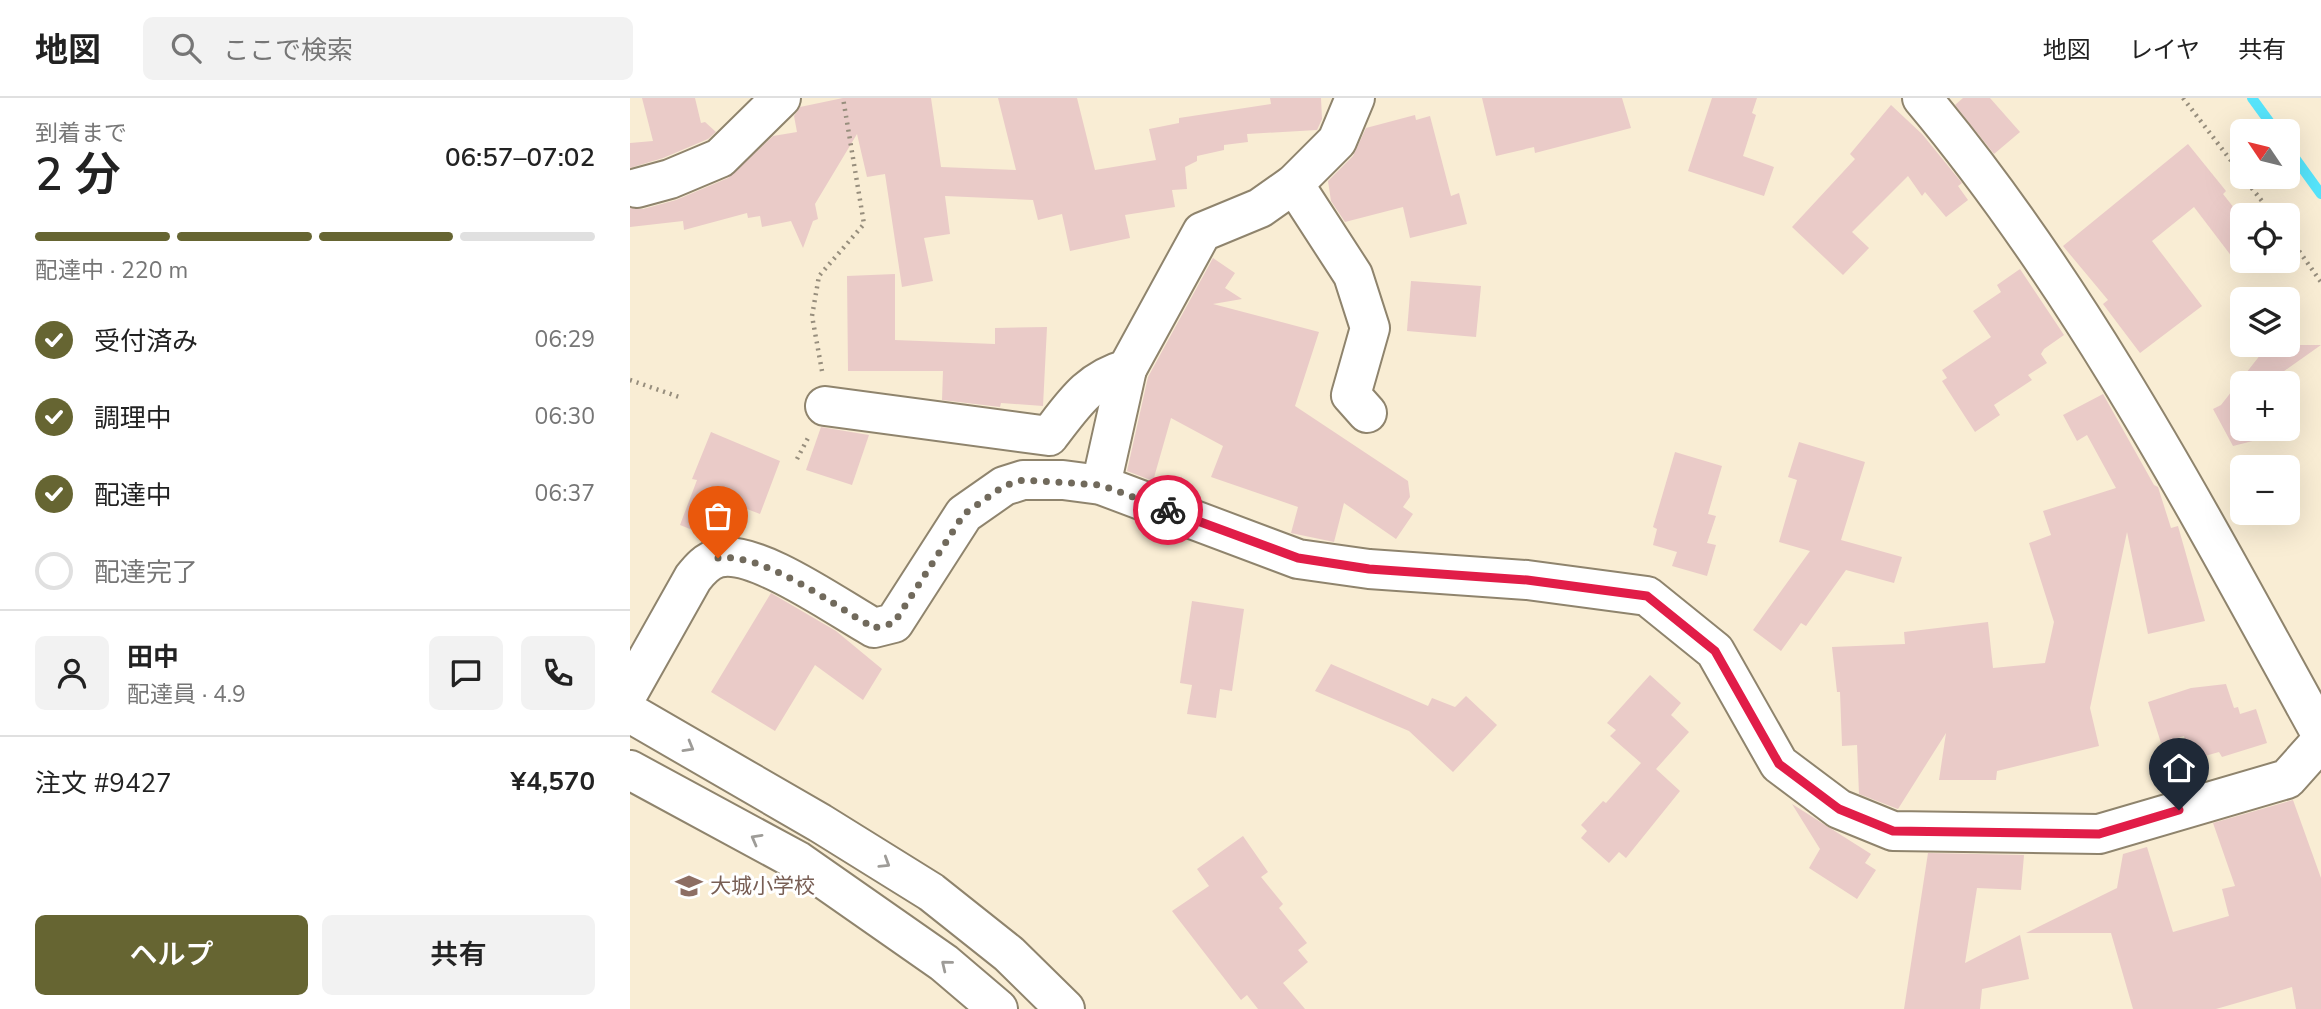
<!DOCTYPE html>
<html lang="ja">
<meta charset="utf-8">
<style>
body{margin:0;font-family:"Nunito Sans","Noto Sans JP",sans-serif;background:#f2f2f2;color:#222;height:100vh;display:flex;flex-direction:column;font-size:26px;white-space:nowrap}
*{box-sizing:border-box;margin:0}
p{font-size:23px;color:#767676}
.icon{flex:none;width:38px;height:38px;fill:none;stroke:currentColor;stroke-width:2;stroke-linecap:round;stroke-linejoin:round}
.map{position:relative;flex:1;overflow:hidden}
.drawer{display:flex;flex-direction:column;background:#fff;width:630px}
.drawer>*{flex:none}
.needle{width:46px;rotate:305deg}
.controls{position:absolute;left:1600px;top:21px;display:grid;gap:14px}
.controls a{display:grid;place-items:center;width:70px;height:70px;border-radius:10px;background:#fff;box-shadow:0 7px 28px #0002;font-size:35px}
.pin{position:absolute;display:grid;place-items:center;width:60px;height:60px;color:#fff;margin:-72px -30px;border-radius:50% 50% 50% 0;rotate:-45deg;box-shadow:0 0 7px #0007}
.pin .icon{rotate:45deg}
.courier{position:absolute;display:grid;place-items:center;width:70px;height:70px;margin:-35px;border:5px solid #e11d48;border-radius:50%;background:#fff;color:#222;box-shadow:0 2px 9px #0007}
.headline em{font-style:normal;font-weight:600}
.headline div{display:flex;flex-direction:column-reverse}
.headline{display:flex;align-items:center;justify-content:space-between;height:119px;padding:0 35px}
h1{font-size:46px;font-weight:600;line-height:52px}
.bar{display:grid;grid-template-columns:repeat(4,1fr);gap:10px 7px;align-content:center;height:84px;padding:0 35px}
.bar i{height:9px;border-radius:5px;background:#e0e0e0}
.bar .active{background:#666532}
.bar p{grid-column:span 4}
.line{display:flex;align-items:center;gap:18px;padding:0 35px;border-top:2px solid #e0e0e0}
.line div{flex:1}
.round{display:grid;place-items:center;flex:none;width:74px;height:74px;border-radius:10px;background:#f2f2f2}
ol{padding:0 35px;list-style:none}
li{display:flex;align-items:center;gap:21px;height:77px}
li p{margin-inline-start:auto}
li .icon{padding:7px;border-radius:50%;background:#666532;color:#fff;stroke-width:4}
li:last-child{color:#767676}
li i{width:38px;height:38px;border:4px solid #e0e0e0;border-radius:50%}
.action{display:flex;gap:14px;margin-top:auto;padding:14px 35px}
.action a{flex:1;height:80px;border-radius:10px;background:#666532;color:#fff;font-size:28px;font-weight:600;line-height:80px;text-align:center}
.action a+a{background:#f2f2f2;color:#222}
header{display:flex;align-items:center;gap:42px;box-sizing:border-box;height:98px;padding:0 35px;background:#fff;border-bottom:2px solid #e0e0e0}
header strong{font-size:33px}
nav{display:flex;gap:38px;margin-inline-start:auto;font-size:24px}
.search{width:490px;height:63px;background:#f2f2f2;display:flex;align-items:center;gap:18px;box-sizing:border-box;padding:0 24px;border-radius:10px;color:#767676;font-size:26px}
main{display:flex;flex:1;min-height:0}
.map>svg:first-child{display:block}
</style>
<header>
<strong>地図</strong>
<div class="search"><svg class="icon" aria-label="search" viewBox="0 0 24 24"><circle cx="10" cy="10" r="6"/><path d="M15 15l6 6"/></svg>ここで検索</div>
<nav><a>地図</a><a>レイヤ</a><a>共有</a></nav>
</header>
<main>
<section class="drawer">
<div class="headline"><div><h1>2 分</h1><p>到着まで</p></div><em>06:57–07:02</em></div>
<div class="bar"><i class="active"></i><i class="active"></i><i class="active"></i><i></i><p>配達中 · 220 m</p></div>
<ol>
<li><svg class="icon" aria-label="check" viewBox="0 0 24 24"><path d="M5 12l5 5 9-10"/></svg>受付済み<p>06:29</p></li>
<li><svg class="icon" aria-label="check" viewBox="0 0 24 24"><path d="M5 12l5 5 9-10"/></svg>調理中<p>06:30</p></li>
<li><svg class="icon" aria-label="check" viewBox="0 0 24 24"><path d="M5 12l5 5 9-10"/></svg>配達中<p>06:37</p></li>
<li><i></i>配達完了</li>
</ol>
<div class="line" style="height:126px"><a class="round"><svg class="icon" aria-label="person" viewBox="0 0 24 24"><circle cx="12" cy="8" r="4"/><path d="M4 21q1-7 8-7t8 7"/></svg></a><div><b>田中</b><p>配達員 · 4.9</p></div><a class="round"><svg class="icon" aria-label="chat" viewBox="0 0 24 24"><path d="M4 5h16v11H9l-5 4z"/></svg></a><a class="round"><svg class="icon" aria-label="phone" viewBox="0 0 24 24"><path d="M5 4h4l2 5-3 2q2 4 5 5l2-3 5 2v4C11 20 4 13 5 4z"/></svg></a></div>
<div class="line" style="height:91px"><div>注文 #9427</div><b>¥4,570</b></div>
<div class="action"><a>ヘルプ</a><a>共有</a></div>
</section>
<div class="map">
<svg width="1691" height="911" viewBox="0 0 1691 911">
<rect width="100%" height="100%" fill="#f9edd4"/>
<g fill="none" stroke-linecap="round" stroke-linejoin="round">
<g stroke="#56e4fb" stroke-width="10">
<path d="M1622 0 1646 33"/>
<path d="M1657 49 1691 96"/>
</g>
</g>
<g fill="#eacbc8">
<path d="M12 0H65L71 25 75 24 86 34 78 41 33 60 0 70V45L23 43Z"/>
<path d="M213 0H301L311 69 386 72 368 0H447L465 72 526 62 519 31 549 25V20L641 6 640 0H691L692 21 687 32 617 36 618 44 594 47V52L567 58V63L555 69 557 91 542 92 545 109 495 117 500 140 440 153 432 116 408 122 403 102 315 98 320 136 294 140 303 183 272 189 255 76 237 79 227 36 185 106 188 121 183 123 173 150 161 123 132 129 130 118 118 120 117 115 54 132 53 123 0 129V110L13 111 46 102 98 80 143 38 167 34 164 18 170 9Z"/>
<path d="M852 0H992L1001 30 905 55 904 49 866 58Z"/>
<path d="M1082 0H1127L1122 15 1126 17 1113 58 1144 69 1134 98 1058 73Z"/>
<path d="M1333 0H1360L1390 34 1364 56 1325 7Z"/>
<path d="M1261 7 1292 36 1332 85 1328 88 1338 102 1316 119 1295 94 1292 98 1278 78 1222 134 1239 150 1213 177 1162 129 1225 61 1220 56Z"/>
<path d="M785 17 786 22 800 18 821 98 829 95 837 126 780 140 773 109 715 124 701 103 698 83 723 58 736 30Z"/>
<path d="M1558 46 1596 93 1593 96 1612 120V172L1564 109 1522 143 1572 208 1510 255 1473 206 1478 202 1433 148Z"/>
<path d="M583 160 605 175 595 190 612 201 583 206 689 234 665 308 778 383 780 399 773 409 783 416 766 441 714 405 704 444 661 435 668 409 581 379 593 348 541 320 523 383 497 373 518 279Z"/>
<path d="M1390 171 1434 237 1414 251 1411 256 1417 265 1398 277 1402 282 1364 307 1370 317 1345 334 1312 283 1317 280 1312 272 1361 239 1343 213 1371 194 1367 187Z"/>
<path d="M265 176V242L365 246V230L417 229 413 308 371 305 370 309 312 302 313 273H218L217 178Z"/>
<path d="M781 183 851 188 846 239 777 233Z"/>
<path d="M1638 247H1691L1637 285H1612V331H1657L1658 334 1603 348 1583 311 1591 307Z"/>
<path d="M1473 296 1524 387 1528 389 1541 430 1548 428 1575 523 1518 536 1497 434 1460 610 1469 648 1367 673 1366 682H1309L1316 635 1268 711 1229 696 1227 647 1212 648 1210 594H1207L1202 549 1275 546 1274 534 1358 524 1363 570 1415 565 1424 524 1399 445 1421 437 1413 413 1486 390 1457 337 1447 343 1433 317Z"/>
<path d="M191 329 239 337 222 387 176 372Z"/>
<path d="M81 334 150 363 130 416 104 406 100 415 93 412 83 436 77 434 75 437 50 427 67 382 62 381Z"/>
<path d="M1169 344 1235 364 1211 442 1272 459 1264 485 1216 472 1176 528 1171 525 1151 553 1123 532 1180 453 1149 444 1167 382 1158 379Z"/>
<path d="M1045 354 1092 368 1078 416 1086 418 1077 445 1086 447 1077 478 1042 468 1047 454 1023 447 1027 431 1023 429Z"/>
<path d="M141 495 206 533 252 571 233 602 185 567 145 633 81 594Z"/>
<path d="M562 503 614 511 602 593 590 591 586 620 557 616 562 587 550 585Z"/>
<path d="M701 566 798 608 802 600 825 609 836 598 867 627 823 674 779 633 685 593Z"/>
<path d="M1020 577 1051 605 1041 617 1059 634 1026 671 1050 693 996 760 989 754 979 765 951 740 957 733 951 727 973 703 976 705 1011 665 980 638 986 632 977 625Z"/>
<path d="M1596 586 1604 610 1608 609 1610 616 1626 611 1637 645 1592 659 1589 654 1561 662 1554 638 1531 645 1518 604 1561 590Z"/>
<path d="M1663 702 1691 780V911H1666L1662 889 1586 911H1503L1481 835H1396L1487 790 1493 756 1517 749 1543 834 1599 818 1592 791 1605 788 1583 725Z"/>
<path d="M1162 706 1241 756 1235 765 1246 772 1227 801 1179 770 1190 751Z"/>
<path d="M613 738 638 774 631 779 653 806 649 810 677 845 668 852 678 864 653 885 675 911H628L617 897 611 902 542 813 579 788 567 771Z"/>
<path d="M1298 755 1394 757 1391 792 1347 790 1335 865 1390 837 1399 881 1352 891 1350 911H1274Z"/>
</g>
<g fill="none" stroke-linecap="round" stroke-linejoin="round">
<defs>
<g id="minor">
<path d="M1292 0C1452 191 1571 419 1691 636"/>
<path d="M664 86 723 177 740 230 721 297 737 315"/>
<path d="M7 90 40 81 90 60 151 0"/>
<path d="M195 308 419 338C443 307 458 282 497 271L572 134 630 110 664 86 707 43 725 0"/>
<path d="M471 387 497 271"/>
<path d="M0 592 63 480C70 471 77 463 88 460 125 450 211 512 244 530L264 525 334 416 374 388 393 382H433L471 387 668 461 739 471 897 482 1017 498 1085 553 1149 666 1209 711 1263 733 1469 736 1657 681 1691 643"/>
<path d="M0 615 190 725 301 794 379 856 435 911"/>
<path d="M0 672 168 763 314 865 368 911"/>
</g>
</defs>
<use href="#minor" stroke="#8f846d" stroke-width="42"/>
<g stroke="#978e7d" stroke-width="4.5" stroke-dasharray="2 5" stroke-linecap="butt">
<path d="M1553 0 1612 77"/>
<path d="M1613 79 1643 117"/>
<path d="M1657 136 1691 184"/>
<path d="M192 273 182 218 189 178 234 126 213 0"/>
<path d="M0 282 52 300"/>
<path d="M167 361 178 340"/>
</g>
<use href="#minor" stroke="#fff" stroke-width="38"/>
</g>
<defs><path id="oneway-chevron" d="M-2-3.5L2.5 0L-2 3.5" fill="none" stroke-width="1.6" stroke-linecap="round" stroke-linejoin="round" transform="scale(1.75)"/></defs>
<g stroke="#9e9c98">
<use href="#oneway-chevron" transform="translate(59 649) rotate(30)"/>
<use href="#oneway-chevron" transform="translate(126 741) rotate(-151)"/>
<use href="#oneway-chevron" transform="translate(255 765) rotate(32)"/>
<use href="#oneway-chevron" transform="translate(316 867) rotate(-141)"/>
</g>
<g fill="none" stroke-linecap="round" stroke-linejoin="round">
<path stroke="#716a5c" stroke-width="7" stroke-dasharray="0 12.6" d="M88 460C133 454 205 508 244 530L264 525 334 416 374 388 393 382 471 387 538 412"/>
<path stroke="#e11d48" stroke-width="9" d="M538 412 668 460 739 471 897 482 1017 498 1085 553 1149 666 1209 711 1263 733 1469 736 1549 712"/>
</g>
<defs>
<symbol id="school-bare" viewBox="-9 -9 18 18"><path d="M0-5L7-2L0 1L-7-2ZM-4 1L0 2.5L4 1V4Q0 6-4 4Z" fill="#8d6e63" stroke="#fff" stroke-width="2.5" paint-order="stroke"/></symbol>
</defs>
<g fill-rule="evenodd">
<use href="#school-bare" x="40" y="769" width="38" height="38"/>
</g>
<g text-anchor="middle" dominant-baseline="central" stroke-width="6" stroke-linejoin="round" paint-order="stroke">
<g font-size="21" fill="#785e54" stroke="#fff" text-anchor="start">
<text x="80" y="788">大城小学校</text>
</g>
</g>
</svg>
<div class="controls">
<a><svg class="needle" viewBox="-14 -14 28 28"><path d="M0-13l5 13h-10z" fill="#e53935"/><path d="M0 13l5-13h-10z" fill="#767676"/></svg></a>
<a><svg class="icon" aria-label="locate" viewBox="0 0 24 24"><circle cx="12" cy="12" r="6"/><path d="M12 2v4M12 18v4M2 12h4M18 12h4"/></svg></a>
<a><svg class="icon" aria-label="layers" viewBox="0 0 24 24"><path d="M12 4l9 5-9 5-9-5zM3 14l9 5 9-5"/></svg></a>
<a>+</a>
<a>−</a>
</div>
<div class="pin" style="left:88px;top:460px;background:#ea580c"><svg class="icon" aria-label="bag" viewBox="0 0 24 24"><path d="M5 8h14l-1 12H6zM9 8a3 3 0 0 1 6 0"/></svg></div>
<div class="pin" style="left:1549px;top:712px;background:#1f2937"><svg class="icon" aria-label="home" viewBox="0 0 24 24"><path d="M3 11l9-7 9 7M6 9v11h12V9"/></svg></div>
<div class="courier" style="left:538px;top:412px"><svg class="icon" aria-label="bike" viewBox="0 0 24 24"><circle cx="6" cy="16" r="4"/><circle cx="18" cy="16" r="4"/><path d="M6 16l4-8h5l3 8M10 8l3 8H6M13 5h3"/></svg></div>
</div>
</main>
